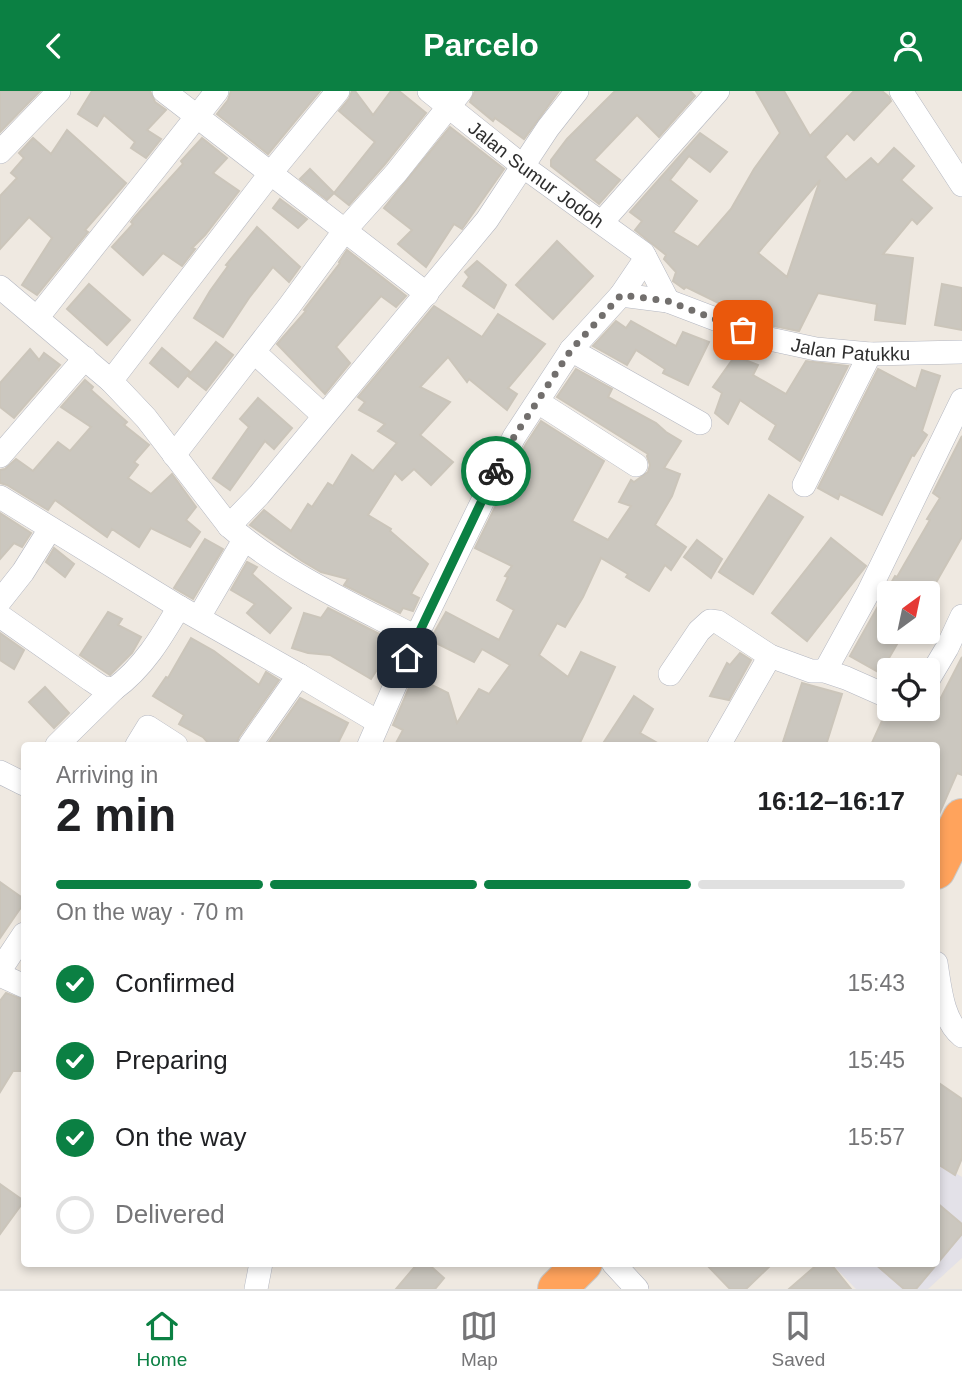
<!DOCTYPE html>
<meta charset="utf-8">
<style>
body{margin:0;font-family:Arial,sans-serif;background:#f2f2f2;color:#202124;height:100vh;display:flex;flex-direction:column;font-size:26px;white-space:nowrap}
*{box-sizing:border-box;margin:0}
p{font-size:23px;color:#757577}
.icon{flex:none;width:38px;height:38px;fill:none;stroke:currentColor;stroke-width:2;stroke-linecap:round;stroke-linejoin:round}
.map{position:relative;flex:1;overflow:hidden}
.drawer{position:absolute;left:21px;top:651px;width:919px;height:525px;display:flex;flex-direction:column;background:#fff;border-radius:7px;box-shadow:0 4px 10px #0003}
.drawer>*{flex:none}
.needle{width:46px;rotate:33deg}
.tools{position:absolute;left:877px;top:490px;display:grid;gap:14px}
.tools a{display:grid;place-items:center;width:63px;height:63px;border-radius:7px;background:#fff;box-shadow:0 4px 10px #0003;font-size:35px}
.pin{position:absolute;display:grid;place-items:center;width:60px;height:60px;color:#fff;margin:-30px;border-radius:14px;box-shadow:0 4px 10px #0006}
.courier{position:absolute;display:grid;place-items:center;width:70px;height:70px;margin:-35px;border:5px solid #0b8043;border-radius:50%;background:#fff;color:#222;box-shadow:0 2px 9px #0007}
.overview em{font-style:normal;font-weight:800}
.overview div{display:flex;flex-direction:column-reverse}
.overview{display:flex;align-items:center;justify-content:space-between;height:119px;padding:0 35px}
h1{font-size:46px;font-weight:800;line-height:52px}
.bar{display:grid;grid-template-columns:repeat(4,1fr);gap:10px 7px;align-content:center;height:84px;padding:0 35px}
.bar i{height:9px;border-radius:5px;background:#e0e0e0}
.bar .selected{background:#0b8043}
.bar p{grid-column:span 4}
ol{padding:0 35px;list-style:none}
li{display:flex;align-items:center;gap:21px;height:77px}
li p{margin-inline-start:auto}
li .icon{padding:7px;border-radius:50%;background:#0b8043;color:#fff;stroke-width:4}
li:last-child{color:#757577}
li i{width:38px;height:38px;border:4px solid #e0e0e0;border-radius:50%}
header{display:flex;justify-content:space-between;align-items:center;height:91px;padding:0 35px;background:#0b8043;color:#fff;font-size:32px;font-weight:800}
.dock{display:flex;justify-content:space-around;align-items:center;height:98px;border-top:2px solid #e0e0e0;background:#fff;font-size:19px;color:#757577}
.dock a{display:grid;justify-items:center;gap:4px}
.dock .selected{color:#0b8043}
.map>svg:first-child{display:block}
</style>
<header><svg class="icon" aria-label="back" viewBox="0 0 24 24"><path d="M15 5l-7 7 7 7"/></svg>Parcelo<svg class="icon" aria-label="person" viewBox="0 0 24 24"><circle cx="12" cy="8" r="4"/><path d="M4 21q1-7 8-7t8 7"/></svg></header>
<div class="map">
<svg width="962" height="1198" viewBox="0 0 962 1198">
<rect width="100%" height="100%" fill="#efe9e1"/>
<path fill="#e3e1e8" d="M936 1071 962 1086V1167L928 1198H856L832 1173 936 1172Z"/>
<g fill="#cbc7bf" stroke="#cbc5ba" stroke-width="2" fill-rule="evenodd">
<path d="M0 0H40L0 41Z"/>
<path d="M92 0H150L155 11 166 19 147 39 161 48 146 67 131 57 135 51 104 24 97 35 78 23Z"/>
<path d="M231 0H320L268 63 217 23 228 9Z"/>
<path d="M352 0H355L373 24 391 0H399L426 22 385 73 349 114 334 102 375 51 339 20 349 8Z"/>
<path d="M475 0H559L524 48 495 27 493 30 470 11Z"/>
<path d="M615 0H690L695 5 659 46 637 24 594 69 620 89 599 113 551 75V69L567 48Z"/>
<path d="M756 0H784L810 45 854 0H882L889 6 891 10 854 49 847 42 825 66 846 89 871 67 878 74 894 57 914 75 901 89 932 117 917 133 912 128 883 163 913 167 905 233 875 229 877 213 818 202 799 240 769 234 737 221 686 196 684 198 673 190 676 181 664 168 666 164 635 139 642 130 630 121 700 42 727 61 710 81 689 65 670 89 697 110 673 141 698 156 731 118 754 78 780 42ZM820 89 787 186 758 162Z"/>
<path d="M450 36 504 78 462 138 454 133 426 176 398 153 412 139 384 117Z"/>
<path d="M67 39 126 92 85 139 88 141 37 204 22 194 52 147 29 126 0 158V105L17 87 11 82 24 67 19 62 33 47 51 63Z"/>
<path d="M202 47 227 67 213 82 239 100 205 144 192 157 195 158 182 175 163 162 143 184 112 156 133 133 131 131 134 127 183 73 181 70Z"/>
<path d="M310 78 334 102 327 109 300 88Z"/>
<path d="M280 108 307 128 298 137 273 117Z"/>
<path d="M257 136 300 176 289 191 273 176 249 207 223 246 194 227 210 200 228 175 226 174Z"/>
<path d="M557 150 593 185 553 228 516 194Z"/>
<path d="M347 159 406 205 396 216 381 205 336 256 350 272 325 303 277 253 306 220 304 219 340 172 339 171Z"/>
<path d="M477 170 506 194 494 217 463 195 469 186 465 181Z"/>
<path d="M89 193 130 229 107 254 67 218Z"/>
<path d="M942 193 962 197V239L935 234Z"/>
<path d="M434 215 482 246 498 223 545 253 508 297 517 303 507 319 469 288 467 291 448 266 420 296 450 311 420 344 453 371 431 394 414 378 402 389 395 382 368 424 391 438 390 440 428 473 411 503 419 507 413 520 403 517 400 522 344 494 348 488 321 481 302 470 250 434 264 419 291 440 308 413 312 416 328 392 333 395 352 364 373 380 397 352 378 340 385 333 359 319 365 311 358 306Z"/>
<path d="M616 230 626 237 631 230 676 255 683 241 709 251 688 294 663 282 665 278 636 259 627 274 593 255Z"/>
<path d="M216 251 233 264 206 299 188 285Z"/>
<path d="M162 257 190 281 178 296 150 272Z"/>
<path d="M30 258 39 269 44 262 60 274 14 327 0 316V292Z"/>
<path d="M735 265 758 274 753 284 786 303 806 270 848 275 800 370 769 348 776 334 740 309 728 333 715 322 722 302 713 296Z"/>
<path d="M576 278 612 298 608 306 656 332 666 341 681 350 664 377 680 383 672 405 655 434 686 456 671 479 665 474 649 500 626 486 628 483 601 467 583 506 565 536 557 532 539 564 568 586 581 561 615 576 579 654H395L403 639 393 634 414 585 448 602 457 632 479 598 489 603 510 574 482 558 474 571 430 549 446 521 499 549 514 519 497 509 508 486 505 485 512 475 475 457 526 353 541 330 604 370 572 430 608 449 631 415 619 411 631 389 634 391 648 381 650 374 647 365 648 363 557 306Z"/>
<path d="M878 278 916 298 922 279 940 285 922 340 927 344 914 365 912 364 882 424 840 403 838 408 818 397Z"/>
<path d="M85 289 93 296 91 299 127 331 124 334 149 354 134 371 138 374 128 387 151 403 172 383 196 416 186 429 200 441 190 456 151 437 139 456 112 438 107 446 55 409 48 419 7 394 0 392V379L5 378 16 368 33 380 58 351 70 360 91 336 61 316Z"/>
<path d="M258 307 292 337 274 358 265 350 230 399 213 387 249 336 240 328Z"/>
<path d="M962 345V446L930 502H889V541H904L889 567V587L850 565 895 485 897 486 930 429 927 428 940 407 933 402Z"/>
<path d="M769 404 803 426 753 503 719 481Z"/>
<path d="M0 422 31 442 22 456 14 452 0 468Z"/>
<path d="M831 447 866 475 807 550 772 522Z"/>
<path d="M205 448 223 458 193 508 174 497Z"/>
<path d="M697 449 722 468 711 487 684 466Z"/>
<path d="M54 457 74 473 65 486 46 471Z"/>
<path d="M247 471 257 476 252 483 291 517 270 542 247 522 255 513 231 499Z"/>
<path d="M328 517 395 551 371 588 330 564 308 562 292 557 304 522 321 527Z"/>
<path d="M108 521 122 528 118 534 141 546 132 562 110 584 80 564Z"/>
<path d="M0 542 24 559 14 578 0 569Z"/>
<path d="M191 547 214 560 259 594 266 581 279 589 239 646 236 654H210L203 646 179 633 184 624 153 605 166 586 168 587Z"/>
<path d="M740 562 751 569 729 609 710 605 727 572 730 574Z"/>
<path d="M962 566V684L957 682 936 730V654H871L887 619 897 618 924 629 927 622 932 624Z"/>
<path d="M802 592 842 603 826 654H794L783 651Z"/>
<path d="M45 596 69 622 54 637 29 611Z"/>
<path d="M634 605 653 618 640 642 661 654H602Z"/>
<path d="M300 607 348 632 337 654H267Z"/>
<path d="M0 791 24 808V812L0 847Z"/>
<path d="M6 902 24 909V980H13L0 1001V910Z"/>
<path d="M936 990 962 1008V1067L955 1084 936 1072Z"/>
<path d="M0 1093 24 1110 0 1143Z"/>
<path d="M936 1111 962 1133V1143L916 1198H904L874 1172H936Z"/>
<path d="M418 1172H427L444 1187 435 1198H396Z"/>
<path d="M705 1172H773L746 1198H730Z"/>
<path d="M819 1172H830L851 1198H789Z"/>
</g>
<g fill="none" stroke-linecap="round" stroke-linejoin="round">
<defs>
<g id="street">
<path d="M164 0 427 203"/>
<path id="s1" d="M429 0 524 76 643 162 668 210"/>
<path d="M901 0 962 94"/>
<path d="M0 61 59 0"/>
<path d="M602 131 718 0"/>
<path d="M0 196 111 290 146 327 229 435C281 481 354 514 416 546"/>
<path id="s2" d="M621 204 668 210 765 247 816 258 870 263 962 261"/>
<path d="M37 227 217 0"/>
<path d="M571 259 700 332"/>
<path d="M254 261 324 325"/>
<path d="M111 290 270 83 338 0"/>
<path d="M538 311 636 374"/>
<path d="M174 364 290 214 345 139 396 82 461 0"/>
<path d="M0 365 85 267"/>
<path d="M804 394 870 263"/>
<path d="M0 406 179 516 299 584 250 654"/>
<path d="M229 435 259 404 487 129 548 37 577 0"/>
<path d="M0 510 23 481 50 438"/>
<path d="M0 525 91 589 103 597 114 598C143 577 161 547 179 516"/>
<path d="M199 526 244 449"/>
<path d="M825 580 868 502 962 309"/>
<path d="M670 583 699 540 710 530 718 531 770 565 811 580H825L846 587 889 606"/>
<path d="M299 584 378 631"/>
<path d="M928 589 947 557 962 525"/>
<path d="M57 654 114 598"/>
<path d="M137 654 148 636 176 654"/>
<path d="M369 654 416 546 514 346 571 259 621 204 644 170 645 166"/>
<path d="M719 654 770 565"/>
<path d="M0 681 24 693"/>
<path d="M936 872C940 896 942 929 962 945"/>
<path d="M0 879 24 843"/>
<path d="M0 884 24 895"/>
<path d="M613 1172 637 1198"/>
<path d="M256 1198 261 1172"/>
</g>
<g id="highway">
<path d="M936 779 962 727"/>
<path d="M557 1198 583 1172"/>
</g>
</defs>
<use href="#street" stroke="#b4b7c1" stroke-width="24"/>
<use href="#highway" stroke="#c9c9c9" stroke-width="40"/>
<use href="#street" stroke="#fff" stroke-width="23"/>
<use href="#highway" stroke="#ffa35c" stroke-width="38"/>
</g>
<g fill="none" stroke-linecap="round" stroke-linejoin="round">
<path stroke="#726f6d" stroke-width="7" stroke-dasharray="0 12.6" d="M496 380 514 346 571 259 621 204 668 210 743 239"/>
<path stroke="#0b8043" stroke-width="9" d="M407 567 496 380"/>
</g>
<g text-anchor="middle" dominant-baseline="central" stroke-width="5" stroke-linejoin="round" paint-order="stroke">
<g font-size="19" fill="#2e2e2e" stroke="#fff">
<text stroke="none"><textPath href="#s1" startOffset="136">Jalan Sumur Jodoh</textPath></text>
<text stroke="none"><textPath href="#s2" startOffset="238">Jalan Patukku</textPath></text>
</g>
</g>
</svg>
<div class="tools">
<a><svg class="needle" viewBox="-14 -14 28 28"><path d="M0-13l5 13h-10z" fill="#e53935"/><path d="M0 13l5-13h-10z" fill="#757577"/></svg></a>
<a><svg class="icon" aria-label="locate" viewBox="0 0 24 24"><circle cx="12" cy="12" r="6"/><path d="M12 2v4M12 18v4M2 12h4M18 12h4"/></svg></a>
</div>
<div class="pin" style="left:743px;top:239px;background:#ea580c"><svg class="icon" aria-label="bag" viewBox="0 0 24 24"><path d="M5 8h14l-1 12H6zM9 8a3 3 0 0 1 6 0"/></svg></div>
<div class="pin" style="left:407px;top:567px;background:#1f2937"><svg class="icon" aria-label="home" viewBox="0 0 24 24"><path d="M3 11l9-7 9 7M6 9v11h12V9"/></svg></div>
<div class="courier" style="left:496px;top:380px"><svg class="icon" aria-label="bike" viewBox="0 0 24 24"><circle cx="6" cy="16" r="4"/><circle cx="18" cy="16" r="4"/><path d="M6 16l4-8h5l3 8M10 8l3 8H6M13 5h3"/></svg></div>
<section class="drawer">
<div class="overview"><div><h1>2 min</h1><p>Arriving in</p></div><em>16:12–16:17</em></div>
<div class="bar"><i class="selected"></i><i class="selected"></i><i class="selected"></i><i></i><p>On the way · 70 m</p></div>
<ol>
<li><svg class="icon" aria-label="check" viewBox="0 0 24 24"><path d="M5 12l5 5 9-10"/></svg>Confirmed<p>15:43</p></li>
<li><svg class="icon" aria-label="check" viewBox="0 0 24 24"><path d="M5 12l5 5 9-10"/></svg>Preparing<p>15:45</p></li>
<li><svg class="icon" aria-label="check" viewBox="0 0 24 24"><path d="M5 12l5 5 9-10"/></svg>On the way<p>15:57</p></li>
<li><i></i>Delivered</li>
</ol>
</section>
</div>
<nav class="dock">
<a class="selected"><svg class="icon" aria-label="home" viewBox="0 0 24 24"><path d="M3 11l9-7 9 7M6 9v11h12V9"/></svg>Home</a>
<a><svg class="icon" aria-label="map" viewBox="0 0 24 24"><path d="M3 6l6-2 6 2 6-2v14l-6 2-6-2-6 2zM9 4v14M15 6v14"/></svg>Map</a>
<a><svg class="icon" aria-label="saved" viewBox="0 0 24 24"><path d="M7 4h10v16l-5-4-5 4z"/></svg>Saved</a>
</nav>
